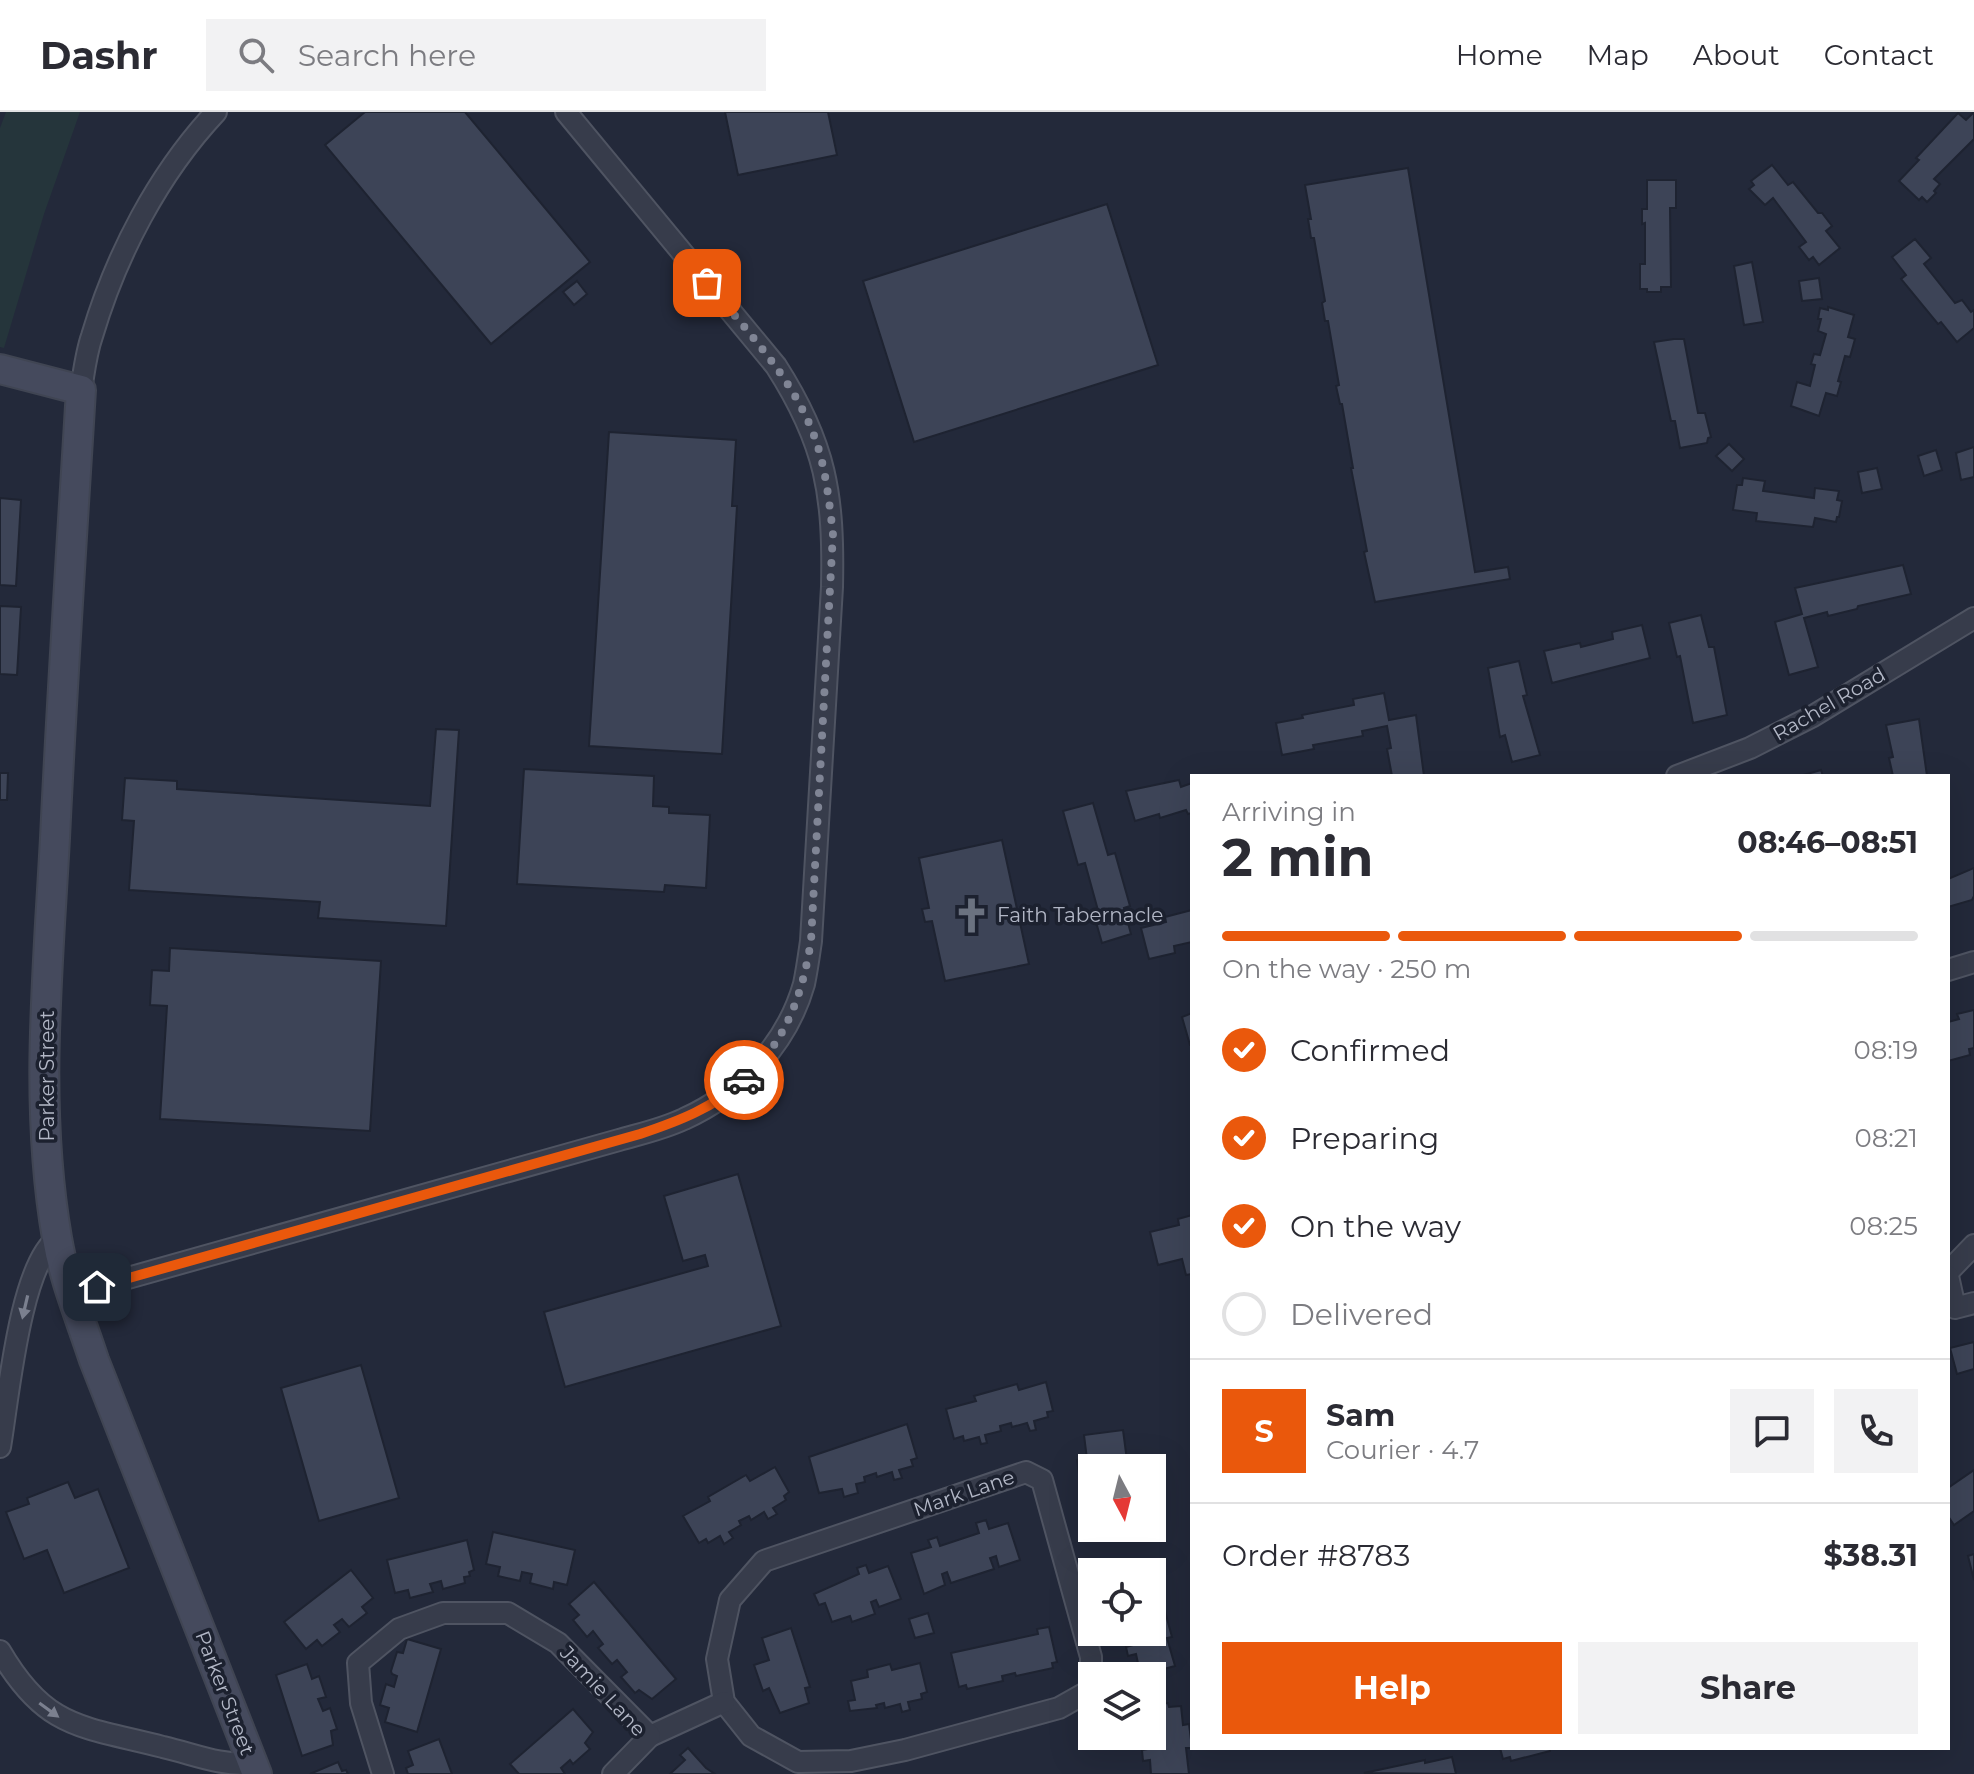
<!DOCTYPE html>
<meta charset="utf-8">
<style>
body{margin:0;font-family:Montserrat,sans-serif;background:#f2f2f3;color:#2b2b33;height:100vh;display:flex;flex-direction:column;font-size:30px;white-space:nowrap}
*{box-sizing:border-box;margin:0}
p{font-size:26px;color:#7c7c81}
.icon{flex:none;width:44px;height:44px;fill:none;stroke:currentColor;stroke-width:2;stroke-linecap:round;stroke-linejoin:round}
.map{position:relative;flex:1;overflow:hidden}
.side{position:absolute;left:1190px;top:662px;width:760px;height:976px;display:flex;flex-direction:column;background:#fff;border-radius:0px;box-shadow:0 8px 32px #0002}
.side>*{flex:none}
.needle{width:52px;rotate:173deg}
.fabs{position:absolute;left:1078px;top:1342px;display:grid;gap:16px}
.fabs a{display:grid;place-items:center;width:88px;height:88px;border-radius:0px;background:#fff;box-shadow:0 8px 32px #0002;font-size:40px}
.pin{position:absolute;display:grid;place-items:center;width:68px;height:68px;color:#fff;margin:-34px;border-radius:16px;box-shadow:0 4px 12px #0006}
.courier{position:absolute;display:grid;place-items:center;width:80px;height:80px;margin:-40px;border:6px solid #ea580c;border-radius:50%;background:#fff;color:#222;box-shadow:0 2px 10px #0007}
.head em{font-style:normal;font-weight:700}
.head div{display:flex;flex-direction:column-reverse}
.head{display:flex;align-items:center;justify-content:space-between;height:136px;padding:0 32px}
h1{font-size:52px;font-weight:700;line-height:60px}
.bar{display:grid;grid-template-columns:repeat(4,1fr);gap:12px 8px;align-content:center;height:96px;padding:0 32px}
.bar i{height:10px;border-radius:6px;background:#e1e1e2}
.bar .on{background:#ea580c}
.bar p{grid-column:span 4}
.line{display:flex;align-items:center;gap:20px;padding:0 32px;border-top:2px solid #e1e1e2}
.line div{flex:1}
.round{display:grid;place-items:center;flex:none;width:84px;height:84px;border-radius:0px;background:#f2f2f3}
ol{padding:0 32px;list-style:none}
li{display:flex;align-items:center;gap:24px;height:88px}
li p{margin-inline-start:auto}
li .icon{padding:8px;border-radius:50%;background:#ea580c;color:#fff;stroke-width:4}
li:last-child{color:#7c7c81}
li i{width:44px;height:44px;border:4px solid #e1e1e2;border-radius:50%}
.cta{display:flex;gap:16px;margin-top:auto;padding:16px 32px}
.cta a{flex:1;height:92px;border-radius:0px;background:#ea580c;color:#fff;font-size:32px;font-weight:700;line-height:92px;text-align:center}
.cta a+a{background:#f2f2f3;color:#2b2b33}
header{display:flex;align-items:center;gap:48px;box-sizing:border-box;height:112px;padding:0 40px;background:#fff;border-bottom:2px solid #e1e1e2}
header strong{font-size:38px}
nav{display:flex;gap:44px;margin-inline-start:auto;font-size:28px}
.search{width:560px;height:72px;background:#f2f2f3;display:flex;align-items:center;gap:20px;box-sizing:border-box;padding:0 28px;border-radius:0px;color:#7c7c81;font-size:30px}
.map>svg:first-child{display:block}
</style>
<header>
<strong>Dashr</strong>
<div class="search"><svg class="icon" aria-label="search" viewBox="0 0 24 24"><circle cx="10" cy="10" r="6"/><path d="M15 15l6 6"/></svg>Search here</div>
<nav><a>Home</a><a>Map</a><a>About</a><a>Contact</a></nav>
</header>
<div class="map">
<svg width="1974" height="1662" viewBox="0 0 1974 1662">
<rect width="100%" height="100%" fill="#23293a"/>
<path fill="#25353b" d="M6 0H80L44 102 4 236 0 235V16Z"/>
<g fill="#3d4457" stroke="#1e2331" stroke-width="2">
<path d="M365 0H465L590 150 491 232 325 33Z"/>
<path d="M725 0H828L837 43 738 63Z"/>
<path d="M1974 0V27L1934 67 1940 72 1934 79 1936 81 1927 90 1922 85 1919 88 1899 69 1919 48 1916 46 1958 1 1966 8Z"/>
<path d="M1772 53 1788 73 1793 70 1818 101H1822L1832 114 1826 119 1840 136 1819 153 1813 145 1809 148 1799 135 1806 130 1773 86 1765 93 1749 77 1754 73 1751 69Z"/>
<path d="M1408 56 1475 460 1508 455 1510 467 1375 490 1364 440 1367 439 1351 356H1353L1342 292H1340L1336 274 1339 273 1328 209H1325L1322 191 1325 189 1314 126H1311L1308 107H1311L1305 73Z"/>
<path d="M1647 68H1676V96H1670L1671 175H1661V180H1647V177H1640V152H1645V111L1642 112V97H1647Z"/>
<path d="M1107 92 1158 253 914 330 863 169Z"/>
<path d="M1915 127 1931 146 1924 152 1955 191 1962 188 1971 200 1974 198V216L1957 230 1941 210 1938 212 1901 167 1906 163 1892 145Z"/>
<path d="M1752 150 1763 210 1744 213 1734 154Z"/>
<path d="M1819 166 1822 187 1802 189 1799 169Z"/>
<path d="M577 169 587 182 574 193 563 180Z"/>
<path d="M1828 195 1854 203 1848 225 1855 227 1850 245 1845 244 1838 269 1841 270 1837 284 1826 281 1819 304 1791 294 1797 270 1810 274 1815 253 1811 252 1814 242 1820 243 1826 222 1818 219 1821 207H1818L1820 196 1828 198Z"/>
<path d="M1674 227H1684L1698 301H1705L1711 325 1708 326 1707 331 1680 336 1675 309H1671L1654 230Z"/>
<path d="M609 320 736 328 732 394H737L722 642 589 634Z"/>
<path d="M1729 332 1744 347 1732 359 1716 344Z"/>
<path d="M1974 335V365L1961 368 1956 341Z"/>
<path d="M1936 338 1942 358 1924 364 1918 344Z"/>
<path d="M1877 356 1882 377 1862 381 1858 360Z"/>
<path d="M1743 366 1765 369 1763 379 1814 386 1815 376 1839 379 1837 388 1842 389 1839 405H1837L1836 410 1815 406 1813 415 1756 409 1757 401 1733 398 1737 373H1742Z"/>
<path d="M0 386 21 388 16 474 0 473Z"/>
<path d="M1903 453 1911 482 1858 494 1857 497 1828 504 1827 500 1804 506 1818 555 1789 563 1775 510 1802 502 1795 476Z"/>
<path d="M0 494 21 495 17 563 0 562Z"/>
<path d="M1701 503 1709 535H1714L1727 603 1693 611 1680 544 1677 545 1669 511Z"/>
<path d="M1642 513 1650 546 1552 571 1544 539 1580 531 1581 535 1613 527 1612 520Z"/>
<path d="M1519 549 1527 583 1523 584 1540 643 1512 650 1505 623 1500 625 1488 556Z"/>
<path d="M1384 581 1389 608 1416 603 1424 664H1392L1387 637 1391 636 1387 614 1362 619 1363 624 1313 633 1314 637 1282 643 1276 611 1303 606 1302 603 1354 593 1353 587Z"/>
<path d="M1919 607 1927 664H1893L1889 646 1893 645 1886 613Z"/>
<path d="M436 617 459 618 446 814 318 806 320 790 129 778 134 709 122 708 125 666 177 669V677L430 694Z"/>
<path d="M524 657 654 664 653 694 669 695V701L710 703 706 776 665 773 664 780 517 772Z"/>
<path d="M1821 658 1823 664H1800Z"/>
<path d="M0 661H8L7 688H0Z"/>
<path d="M1179 668 1181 675 1192 671V701L1188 702 1186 698 1160 706 1159 702 1135 709 1126 679Z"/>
<path d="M1093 691 1108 743 1115 741 1130 794 1124 796 1131 822 1102 831 1094 803 1099 802 1085 751 1078 753 1063 699Z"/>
<path d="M1002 728 1029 852 945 869 932 809 925 810 922 797 929 796 919 746Z"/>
<path d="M1974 756V784L1972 788 1948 795V767Z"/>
<path d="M1192 795V830L1174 834 1175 841 1149 847 1141 816 1166 810 1165 805 1192 798Z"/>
<path d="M170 836 381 849 370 1019 160 1007 167 894 150 893 152 858 169 859Z"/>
<path d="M1974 898V936L1969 937 1970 943 1948 949V910L1959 907 1957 902Z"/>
<path d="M1192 901V933H1190L1182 905Z"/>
<path d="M738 1062 781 1214 565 1275 544 1200 708 1154 705 1143 683 1149 664 1084Z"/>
<path d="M1192 1103V1162L1186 1163 1182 1147 1158 1153 1150 1120 1179 1113 1178 1107Z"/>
<path d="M1974 1230V1257L1957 1262 1950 1236Z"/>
<path d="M361 1253 399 1386 319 1409 281 1276Z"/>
<path d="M1046 1270 1053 1299 1047 1300 1048 1305 1034 1309 1036 1318 1030 1319 1027 1311 1012 1315 1011 1311 1000 1314 1001 1319 985 1323 987 1331 981 1332 979 1325 964 1329 963 1324 954 1327 946 1297 976 1289 974 1284 1017 1272 1019 1278Z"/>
<path d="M907 1312 917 1346 911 1348 913 1354 899 1358 902 1366 894 1368 892 1360 877 1365 876 1361 864 1365 865 1370 856 1372 858 1381 844 1385 842 1377 819 1381 809 1345Z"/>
<path d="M1123 1318 1128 1356H1092V1386L1088 1361 1079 1362 1077 1348 1087 1347 1084 1323Z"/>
<path d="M775 1355 789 1380 784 1384 786 1388 773 1396 777 1402 768 1407 764 1400 751 1408 749 1404 739 1409 741 1413 729 1420 733 1426 724 1432 720 1424 708 1431 706 1427 699 1431 683 1404 710 1389 708 1385 746 1363 750 1369Z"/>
<path d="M1974 1358V1399L1954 1413 1948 1404V1376Z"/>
<path d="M68 1370 75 1386 98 1377 129 1456 64 1481 47 1438 24 1447 6 1400 29 1392 27 1386Z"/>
<path d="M1092 1394V1408L1086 1409 1085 1396Z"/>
<path d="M986 1408 989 1417 1008 1411 1020 1448 999 1455 996 1444 990 1446 994 1457 951 1471 947 1460 942 1462 945 1473 924 1482 911 1441 931 1435 928 1428 937 1425 940 1434 979 1421 976 1411Z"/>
<path d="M1096 1416H1138L1139 1421 1103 1426 1102 1419 1096 1420Z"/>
<path d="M493 1420 575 1438 567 1473 554 1470 553 1477 530 1471 532 1462 522 1460 520 1469 498 1464 500 1455 486 1452Z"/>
<path d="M467 1428 474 1458 469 1460 470 1464 464 1465 465 1471 443 1477 441 1469 430 1472 433 1480 410 1486 408 1478 395 1481 387 1448Z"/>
<path d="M1974 1442V1468L1968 1444Z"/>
<path d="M866 1453 869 1461 888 1454 901 1487 879 1495 876 1488 871 1490 875 1502 852 1510 850 1504 832 1510 825 1491 819 1493 814 1482 859 1462 857 1456Z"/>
<path d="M351 1458 373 1486 362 1495 367 1501 349 1515 342 1507 334 1513 340 1520 322 1534 317 1528 306 1537 284 1510Z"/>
<path d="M1152 1466 1156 1482 1160 1481 1172 1525 1167 1526 1175 1554 1145 1562 1143 1555 1139 1556 1136 1542 1128 1544 1126 1535 1133 1533 1129 1520H1152Z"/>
<path d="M594 1470 676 1567 652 1587 639 1578 635 1581 621 1565 627 1560 617 1548 612 1552 598 1536 603 1532 593 1519 587 1525 573 1508 579 1503 569 1492Z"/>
<path d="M928 1501 934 1521 915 1526 909 1507Z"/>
<path d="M1049 1515 1057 1550 1052 1551 1053 1556 1016 1564 1015 1561 1002 1564 1003 1569 967 1577 966 1573 959 1575 951 1541 1038 1522 1037 1517Z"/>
<path d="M791 1516 810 1575 805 1576 809 1591 780 1601 769 1576 763 1579 754 1553 769 1548 762 1526Z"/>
<path d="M407 1527 441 1537 417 1620 385 1610 389 1596 380 1593 386 1572 394 1575 397 1564 392 1562 391 1559 397 1540 403 1541Z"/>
<path d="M920 1551 927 1580 921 1582 922 1587 908 1590 910 1598 902 1600 900 1592 885 1596 884 1591 876 1593 877 1596 850 1599 848 1589 855 1588 851 1569 868 1565 867 1558 890 1552 892 1558Z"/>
<path d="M307 1552 312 1567 319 1564 326 1585 318 1587 323 1599 330 1596 337 1617 331 1619 333 1633 302 1644 276 1563Z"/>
<path d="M1159 1587 1160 1592 1168 1591 1169 1595 1181 1594 1183 1613 1189 1612 1192 1636H1186L1189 1662H1151L1150 1648 1143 1649 1142 1638 1148 1637 1146 1624H1152V1588Z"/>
<path d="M573 1597 593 1620 585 1631 590 1637 573 1652 570 1648 561 1656 565 1662H519L510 1652Z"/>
<path d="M439 1627 452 1662H408L406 1656 413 1653 408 1639Z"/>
<path d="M688 1636 706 1656 715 1662H670L685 1648 680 1643Z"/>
<path d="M1500 1636H1550V1639L1511 1649 1510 1645 1503 1647Z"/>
<path d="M1452 1645 1456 1662 1364 1661 1425 1648V1651Z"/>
<path d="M338 1650 342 1659 346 1658 348 1662H310Z"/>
</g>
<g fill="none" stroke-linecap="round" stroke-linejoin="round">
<defs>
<g id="street">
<path d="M81 278C84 260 86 241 92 224 116 143 158 62 216 0"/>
<path d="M1677 664 1750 636 1813 604 1974 506"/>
<path d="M1948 858 1974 850"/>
<path d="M1948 1160 1974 1133"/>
<path d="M1948 1164 1955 1196 1974 1191"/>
<path d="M71 1182 619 1028C640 1022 663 1017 684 1007 740 982 787 932 804 872 807 858 809 843 811 829L832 475C834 383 826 332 776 254L566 0"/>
<path d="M0 1335C8 1289 20 1152 57 1127"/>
<path d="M1026 1360 1042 1368 1091 1545V1578L1059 1596 905 1638 851 1649 798 1650 751 1624 724 1590 717 1547 730 1488 764 1449Z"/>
<path d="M0 1539C46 1618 82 1614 163 1635 197 1643 217 1653 253 1652"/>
<path d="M650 1624 724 1590"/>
<path d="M383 1662 361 1591 358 1551 399 1517 443 1501H508L558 1531 650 1624 613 1662"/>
</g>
<path id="secondary" d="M0 257 81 278C72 427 62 577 55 726 48 859 34 994 57 1126 64 1168 81 1208 94 1248L257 1662"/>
</defs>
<use href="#street" stroke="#4f5462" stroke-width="24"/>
<use href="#secondary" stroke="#404553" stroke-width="32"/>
<use href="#street" stroke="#373c4b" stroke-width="20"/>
<use href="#secondary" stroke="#454a5d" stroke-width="28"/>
</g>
<defs><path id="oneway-solid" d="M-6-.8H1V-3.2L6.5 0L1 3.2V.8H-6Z" transform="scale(2)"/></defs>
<g fill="#7b808f">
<use href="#oneway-solid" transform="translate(25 1195) rotate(103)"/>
<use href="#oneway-solid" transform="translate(49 1598) rotate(36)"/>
</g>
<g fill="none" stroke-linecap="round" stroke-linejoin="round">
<path stroke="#808595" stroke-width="8" stroke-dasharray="0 14.4" d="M707 171C747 219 795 268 816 329 826 358 829 390 833 421L811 829C802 884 786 929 744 968"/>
<path stroke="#ea580c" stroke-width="10" d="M97 1175 640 1022C679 1009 713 996 744 968"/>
</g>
<defs>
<symbol id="church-bare" viewBox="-9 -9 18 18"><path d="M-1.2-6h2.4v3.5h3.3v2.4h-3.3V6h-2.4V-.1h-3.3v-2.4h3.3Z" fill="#6b7280" stroke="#1c212f" stroke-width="2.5" paint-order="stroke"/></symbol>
</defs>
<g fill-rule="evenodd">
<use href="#church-bare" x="946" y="778" width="51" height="51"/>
</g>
<g text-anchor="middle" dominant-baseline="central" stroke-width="7" stroke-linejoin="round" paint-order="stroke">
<g font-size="20" fill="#b2b7c6" stroke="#1c212f">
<text transform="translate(1829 592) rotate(-30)">Rachel Road</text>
<text transform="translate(47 964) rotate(-90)">Parker Street</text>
<text transform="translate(964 1381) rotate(-19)">Mark Lane</text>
<text transform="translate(603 1579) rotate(47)">Jamie Lane</text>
<text transform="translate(225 1581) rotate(69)">Parker Street</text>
</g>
<g font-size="20" fill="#b2b7c6" stroke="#1c212f" text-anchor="start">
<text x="997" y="803">Faith Tabernacle</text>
</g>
</g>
</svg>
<div class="fabs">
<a><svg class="needle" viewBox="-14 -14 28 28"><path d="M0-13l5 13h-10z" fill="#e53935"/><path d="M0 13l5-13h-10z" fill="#7c7c81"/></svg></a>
<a><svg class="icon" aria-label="locate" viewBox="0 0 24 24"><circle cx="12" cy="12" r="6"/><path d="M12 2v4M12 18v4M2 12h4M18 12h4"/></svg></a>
<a><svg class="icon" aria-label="layers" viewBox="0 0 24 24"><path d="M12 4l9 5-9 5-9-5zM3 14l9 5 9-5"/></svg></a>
</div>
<div class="pin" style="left:707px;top:171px;background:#ea580c"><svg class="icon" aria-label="bag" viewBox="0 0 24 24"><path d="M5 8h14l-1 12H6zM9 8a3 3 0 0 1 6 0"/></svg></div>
<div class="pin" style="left:97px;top:1175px;background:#1f2937"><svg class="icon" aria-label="home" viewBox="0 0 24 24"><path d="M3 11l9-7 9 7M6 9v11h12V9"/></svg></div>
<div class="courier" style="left:744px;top:968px"><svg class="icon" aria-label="car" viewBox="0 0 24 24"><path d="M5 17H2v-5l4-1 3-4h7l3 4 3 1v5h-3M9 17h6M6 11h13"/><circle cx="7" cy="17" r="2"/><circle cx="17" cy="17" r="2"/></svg></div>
<section class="side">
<div class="head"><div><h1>2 min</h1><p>Arriving in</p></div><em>08:46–08:51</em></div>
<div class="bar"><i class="on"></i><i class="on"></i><i class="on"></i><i></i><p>On the way · 250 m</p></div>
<ol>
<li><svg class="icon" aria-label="check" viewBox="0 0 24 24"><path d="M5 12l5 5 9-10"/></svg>Confirmed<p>08:19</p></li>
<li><svg class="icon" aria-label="check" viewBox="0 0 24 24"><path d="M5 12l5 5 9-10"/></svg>Preparing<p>08:21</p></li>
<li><svg class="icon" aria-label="check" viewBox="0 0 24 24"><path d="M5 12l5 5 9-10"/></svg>On the way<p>08:25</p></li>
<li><i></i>Delivered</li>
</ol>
<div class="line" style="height:144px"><b class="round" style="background:#ea580c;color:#fff">S</b><div><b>Sam</b><p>Courier · 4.7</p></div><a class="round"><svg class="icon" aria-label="chat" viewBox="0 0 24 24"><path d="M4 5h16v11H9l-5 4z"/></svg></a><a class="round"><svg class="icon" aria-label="phone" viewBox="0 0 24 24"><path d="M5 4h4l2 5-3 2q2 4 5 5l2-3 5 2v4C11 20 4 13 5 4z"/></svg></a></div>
<div class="line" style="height:104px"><div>Order #8783</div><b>$38.31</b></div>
<div class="cta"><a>Help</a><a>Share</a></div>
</section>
</div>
